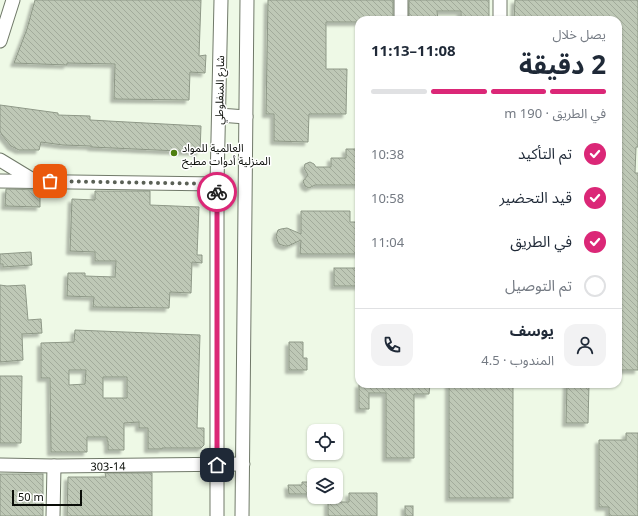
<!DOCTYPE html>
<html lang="ar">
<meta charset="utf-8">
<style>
body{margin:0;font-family:"Noto Sans","Noto Sans Arabic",sans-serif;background:#f2f2f3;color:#1f2937;direction:rtl;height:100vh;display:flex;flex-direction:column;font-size:15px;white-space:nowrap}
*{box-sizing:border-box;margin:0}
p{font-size:13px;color:#747a83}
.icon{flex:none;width:22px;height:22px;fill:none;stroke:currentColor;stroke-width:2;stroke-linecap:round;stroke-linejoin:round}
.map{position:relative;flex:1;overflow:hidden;direction:ltr}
.side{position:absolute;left:355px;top:16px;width:267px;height:372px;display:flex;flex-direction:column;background:#fff;border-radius:12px;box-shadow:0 1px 3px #0004;direction:rtl}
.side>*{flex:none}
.controls{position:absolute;left:307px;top:424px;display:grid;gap:8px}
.controls a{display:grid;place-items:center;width:36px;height:36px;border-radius:8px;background:#fff;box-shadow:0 1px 3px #0004;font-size:20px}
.scale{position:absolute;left:12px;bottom:10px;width:70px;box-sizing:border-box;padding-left:4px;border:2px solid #0a0d08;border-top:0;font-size:11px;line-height:14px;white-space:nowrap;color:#0a0d08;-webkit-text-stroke:3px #fff;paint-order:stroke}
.pin{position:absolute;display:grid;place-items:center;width:34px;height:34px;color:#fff;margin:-17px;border-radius:8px;box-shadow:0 2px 6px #0006}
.courier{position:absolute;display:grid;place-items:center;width:40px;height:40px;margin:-20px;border:3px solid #db2777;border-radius:50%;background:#fff;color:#222;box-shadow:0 1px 5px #0007}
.headline em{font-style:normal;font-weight:700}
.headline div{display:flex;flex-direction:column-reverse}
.headline{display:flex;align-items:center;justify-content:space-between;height:68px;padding:0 16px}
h1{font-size:26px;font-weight:700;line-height:30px}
.bar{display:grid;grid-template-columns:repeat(4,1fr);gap:6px 4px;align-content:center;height:48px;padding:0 16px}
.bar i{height:5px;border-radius:3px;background:#e0e1e3}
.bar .selected{background:#db2777}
.bar p{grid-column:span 4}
.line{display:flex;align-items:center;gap:10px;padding:0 16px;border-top:1px solid #e0e1e3}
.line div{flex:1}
.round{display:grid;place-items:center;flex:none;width:42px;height:42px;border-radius:12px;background:#f2f2f3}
ol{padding:0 16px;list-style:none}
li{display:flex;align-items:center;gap:12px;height:44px}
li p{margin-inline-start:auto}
li .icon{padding:4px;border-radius:50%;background:#db2777;color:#fff;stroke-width:4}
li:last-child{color:#747a83}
li i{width:22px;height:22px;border:2px solid #e0e1e3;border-radius:50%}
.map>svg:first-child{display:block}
</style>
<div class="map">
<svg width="638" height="516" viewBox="0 0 638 516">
<defs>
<pattern id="building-back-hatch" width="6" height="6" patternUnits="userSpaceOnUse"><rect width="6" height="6" fill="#bec8b6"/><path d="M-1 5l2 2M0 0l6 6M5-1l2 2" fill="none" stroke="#a2ab9b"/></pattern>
<filter id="shadow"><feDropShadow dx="-3.5" dy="3.5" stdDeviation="1" flood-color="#0004"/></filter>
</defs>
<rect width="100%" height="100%" fill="#eef9e6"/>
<g fill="url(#building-back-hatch)" stroke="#8e9887" fill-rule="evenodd" filter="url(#shadow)">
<path d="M35 0H201L199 56 206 55 205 73 190 72 189 100 114 99 115 64 67 63V65L14 63 27 29Z"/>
<path d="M268 0H393V20H359V22H326V69H347L346 114H309L308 142 274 141V114H266Z"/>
<path d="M409 0H489V20H461V11H437L438 20H409Z"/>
<path d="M515 0H638V147H636L635 173H638V370H618L619 234H618V20H514Z"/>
<path d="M0 105 58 113V115L90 116V120L201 126 200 152 91 147V146L63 145 41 142 39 150H19L11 146 2 135 0 131Z"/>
<path d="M346 149H359V185H315L309 188 305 186 303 181 308 175 304 168 305 164 310 162 314 164 316 167H331V158H346Z"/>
<path d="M6 189 40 190V207L5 206Z"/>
<path d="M95 191H150V205L199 207 197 255H202V263L192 262 191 293 170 292 169 308 93 307 94 297 67 296 68 273H85V276L115 277 116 261H95V252L70 251 72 199 95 200Z"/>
<path d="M301 211H350V222H359V254H300L301 240 288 246H285L279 244 278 242 276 236 278 230 281 229 287 228 301 234Z"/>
<path d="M31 252 32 265 3 267V264H0V254Z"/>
<rect x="334" y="268" width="25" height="18"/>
<path d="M0 285 7 286 25 285 28 320 41 319 42 333 22 334 23 360 0 362Z"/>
<path d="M75 330 200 335 197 428H204V445L201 448H162V449H148V428H139V422L124 423V450H108V441H107V437H87V452H51L50 378H41V343L74 342ZM69 370H86L85 384 69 385ZM103 377H127V398H103Z"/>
<path d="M289 342H303V358H307V370H289Z"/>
<path d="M0 376H22L21 443H0Z"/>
<path d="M359 384H430L429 394H414V458H386V393H369V409H359Z"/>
<rect x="449" y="384" width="64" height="114"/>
<path d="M567 384H589L588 423H566Z"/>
<path d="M626 433H638V516H609V507H599V440H626Z"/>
<path d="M105 473H152V516H67L68 477H106Z"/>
<rect x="0" y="474" width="43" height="42"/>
<path d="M302 482H314V494H289L288 485H302Z"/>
<path d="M349 493H377V516H328V502H349Z"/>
<rect x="405" y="506" width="8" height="10"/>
</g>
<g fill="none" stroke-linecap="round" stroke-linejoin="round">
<defs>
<g id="minor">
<path d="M401 0V20"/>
<path d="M500 20V0"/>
<path d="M0 41 13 0"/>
<path d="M219 115 246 117"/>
<path d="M0 160 33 180"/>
<path d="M0 181 217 184"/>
<path id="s1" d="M0 465 54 466 243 464"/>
<path d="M53 516 54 466"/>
<path d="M217 516V184L221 0"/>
<path d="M242 516 247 0"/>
</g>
</defs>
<use href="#minor" stroke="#707969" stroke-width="15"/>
<use href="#minor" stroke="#fff" stroke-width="13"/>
</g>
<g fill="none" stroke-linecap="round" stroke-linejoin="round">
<path stroke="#5a6056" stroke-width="4" stroke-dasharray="0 7.2" d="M50 181 218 184 217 192"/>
<path stroke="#db2777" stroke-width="5" d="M217 465V192"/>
</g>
<circle fill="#4e7f0f" stroke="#fff" stroke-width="1.5" cx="174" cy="153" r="4"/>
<g text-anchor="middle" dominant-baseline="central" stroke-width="3" stroke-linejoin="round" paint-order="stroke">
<g font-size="11" fill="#0a0d08" stroke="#fff">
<text transform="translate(219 90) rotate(-89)">شارع المنفلوطي</text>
<text stroke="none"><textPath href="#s1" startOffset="108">303-14</textPath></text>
</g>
<g font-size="11" fill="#0a0d08" stroke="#fff" text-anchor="start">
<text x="182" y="147">العالمية للمواد<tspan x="182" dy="13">المنزلية أدوات مطبخ</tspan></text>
</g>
</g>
</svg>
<div class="controls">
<a><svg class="icon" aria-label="locate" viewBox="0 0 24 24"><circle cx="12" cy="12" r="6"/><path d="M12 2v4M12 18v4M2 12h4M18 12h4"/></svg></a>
<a><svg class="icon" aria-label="layers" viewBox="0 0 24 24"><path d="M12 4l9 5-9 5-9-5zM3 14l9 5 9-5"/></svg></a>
</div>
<div class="scale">50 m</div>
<div class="pin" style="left:50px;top:181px;background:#ea580c"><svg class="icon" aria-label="bag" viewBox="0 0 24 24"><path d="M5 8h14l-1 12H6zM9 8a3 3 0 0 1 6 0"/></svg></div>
<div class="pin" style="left:217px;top:465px;background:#1f2937"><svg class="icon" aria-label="home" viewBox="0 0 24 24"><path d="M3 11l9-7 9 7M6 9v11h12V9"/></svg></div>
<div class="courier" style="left:217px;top:192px"><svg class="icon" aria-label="bike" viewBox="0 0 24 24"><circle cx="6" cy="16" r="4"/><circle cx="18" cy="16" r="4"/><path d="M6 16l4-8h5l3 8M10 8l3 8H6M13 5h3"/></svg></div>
<section class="side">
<div class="headline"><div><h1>2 دقيقة</h1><p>يصل خلال</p></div><em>11:08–11:13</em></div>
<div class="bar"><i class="selected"></i><i class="selected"></i><i class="selected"></i><i></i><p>في الطريق · 190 m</p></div>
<ol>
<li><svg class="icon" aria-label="check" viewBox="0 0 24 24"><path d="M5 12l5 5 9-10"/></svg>تم التأكيد<p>10:38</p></li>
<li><svg class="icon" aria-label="check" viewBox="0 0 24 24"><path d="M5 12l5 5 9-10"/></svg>قيد التحضير<p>10:58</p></li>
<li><svg class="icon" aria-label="check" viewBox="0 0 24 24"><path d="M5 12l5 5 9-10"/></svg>في الطريق<p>11:04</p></li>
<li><i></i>تم التوصيل</li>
</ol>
<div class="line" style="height:72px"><a class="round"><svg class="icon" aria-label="person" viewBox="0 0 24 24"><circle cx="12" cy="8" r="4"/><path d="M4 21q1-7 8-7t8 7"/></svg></a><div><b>يوسف</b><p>المندوب · 4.5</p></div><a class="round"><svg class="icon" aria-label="phone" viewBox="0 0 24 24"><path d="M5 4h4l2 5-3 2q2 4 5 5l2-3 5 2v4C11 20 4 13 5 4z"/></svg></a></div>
</section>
</div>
